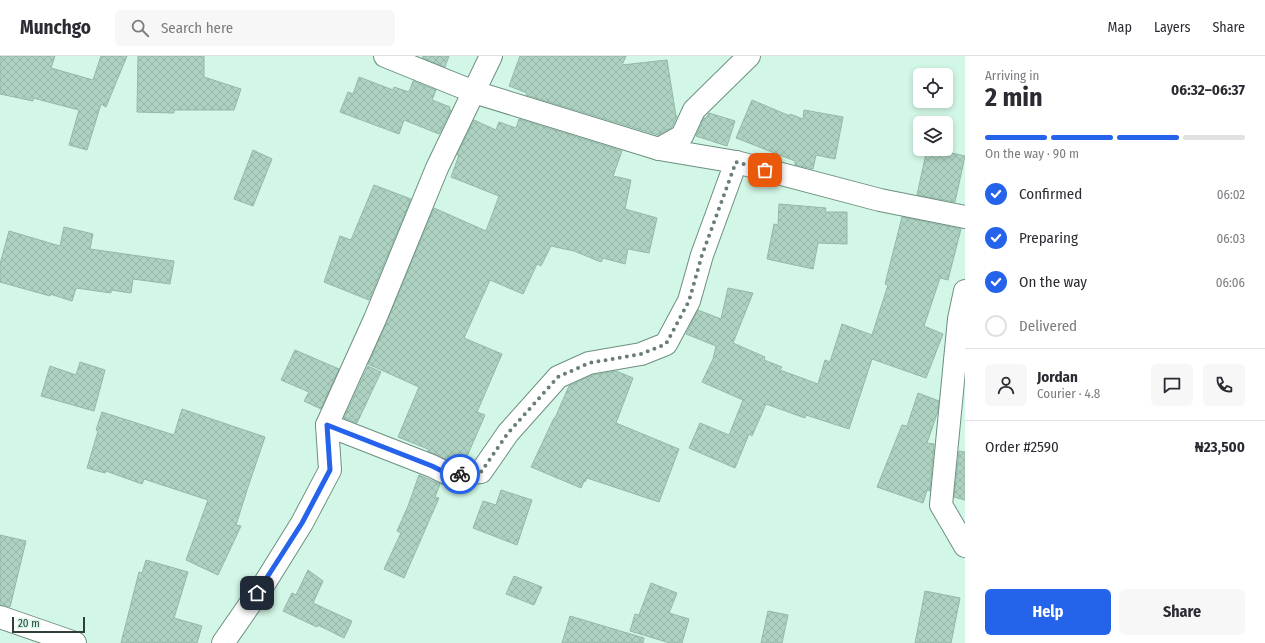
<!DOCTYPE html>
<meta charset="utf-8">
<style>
body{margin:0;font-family:"Fira Sans Condensed",sans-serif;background:#f7f7f7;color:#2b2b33;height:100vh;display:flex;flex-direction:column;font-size:15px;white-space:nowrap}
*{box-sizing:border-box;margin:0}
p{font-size:13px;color:#7c7c81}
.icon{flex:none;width:22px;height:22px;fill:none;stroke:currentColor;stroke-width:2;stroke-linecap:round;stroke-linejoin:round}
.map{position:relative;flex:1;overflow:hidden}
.panel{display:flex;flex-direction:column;background:#fff;width:300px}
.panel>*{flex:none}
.controls{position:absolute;left:913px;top:12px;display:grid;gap:8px}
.controls a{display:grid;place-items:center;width:40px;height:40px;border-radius:6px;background:#fff;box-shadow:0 2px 6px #0003;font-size:20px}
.scale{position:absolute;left:12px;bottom:10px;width:73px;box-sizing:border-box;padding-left:4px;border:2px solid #313f39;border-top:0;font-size:11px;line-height:14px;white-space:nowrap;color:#313f39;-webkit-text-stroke:3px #d2f7e6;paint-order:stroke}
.pin{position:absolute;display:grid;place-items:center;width:34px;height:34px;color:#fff;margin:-17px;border-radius:8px;box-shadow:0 2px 6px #0006}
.courier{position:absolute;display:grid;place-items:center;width:40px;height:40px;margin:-20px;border:3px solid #2563eb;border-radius:50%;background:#fff;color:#222;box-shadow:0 1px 5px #0007}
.head em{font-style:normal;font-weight:700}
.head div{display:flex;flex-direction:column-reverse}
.head{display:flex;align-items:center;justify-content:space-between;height:68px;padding:0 20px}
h1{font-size:26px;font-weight:700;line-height:30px}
.bar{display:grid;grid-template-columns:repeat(4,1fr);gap:6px 4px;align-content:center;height:48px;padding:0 20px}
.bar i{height:5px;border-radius:3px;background:#e1e1e2}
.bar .current{background:#2563eb}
.bar p{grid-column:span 4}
.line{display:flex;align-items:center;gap:10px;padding:0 20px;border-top:1px solid #e1e1e2}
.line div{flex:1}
.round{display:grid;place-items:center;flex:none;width:42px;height:42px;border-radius:6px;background:#f7f7f7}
ol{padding:0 20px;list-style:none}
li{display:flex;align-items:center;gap:12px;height:44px}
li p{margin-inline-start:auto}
li .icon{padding:4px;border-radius:50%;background:#2563eb;color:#fff;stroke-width:4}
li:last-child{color:#7c7c81}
li i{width:22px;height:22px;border:2px solid #e1e1e2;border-radius:50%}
.cta{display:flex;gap:8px;margin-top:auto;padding:8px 20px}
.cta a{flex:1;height:46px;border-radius:6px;background:#2563eb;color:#fff;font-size:16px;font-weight:700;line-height:46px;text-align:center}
.cta a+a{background:#f7f7f7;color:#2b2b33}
header{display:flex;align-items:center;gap:24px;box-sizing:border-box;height:56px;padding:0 20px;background:#fff;border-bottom:1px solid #e1e1e2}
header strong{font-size:19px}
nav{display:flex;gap:22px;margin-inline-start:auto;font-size:14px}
.search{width:280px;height:36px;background:#f7f7f7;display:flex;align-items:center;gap:10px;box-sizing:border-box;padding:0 14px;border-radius:6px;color:#7c7c81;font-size:15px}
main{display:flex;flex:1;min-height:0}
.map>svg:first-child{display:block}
</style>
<header>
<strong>Munchgo</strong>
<div class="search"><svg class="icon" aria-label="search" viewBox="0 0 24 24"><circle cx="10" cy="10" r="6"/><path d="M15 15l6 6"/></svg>Search here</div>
<nav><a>Map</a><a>Layers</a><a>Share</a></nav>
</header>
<main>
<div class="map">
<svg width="965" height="587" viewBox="0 0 965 587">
<defs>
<pattern id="building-cross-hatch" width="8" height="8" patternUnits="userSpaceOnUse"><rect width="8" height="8" fill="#aed2c2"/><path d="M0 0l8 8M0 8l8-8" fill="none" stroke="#96b5a7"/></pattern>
</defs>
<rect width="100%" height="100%" fill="#d2f7e6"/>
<g fill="url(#building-cross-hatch)" stroke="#94b8a8">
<path d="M0 0H55L51 12 93 24 101 0H127L106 51 101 48 87 94 69 89 79 54 33 42V45L0 38Z"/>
<path d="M138 0H204V21L241 33 234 54H174V57L137 56Z"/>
<path d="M423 0H449L445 11 422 2Z"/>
<path d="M520 0H626L622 9 667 4 676 60H677L672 71 658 79 526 39 527 37 509 30Z"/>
<path d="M359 21 393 34 394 31 409 36 413 25 436 34 432 44 450 51 449 53 451 54 439 78 404 64 399 78 340 56 348 36 353 38Z"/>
<path d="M752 44 790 60V58L803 63 804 54 843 61 835 103 816 99 813 113 795 109V105L736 82Z"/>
<path d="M709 57 735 65 727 90 696 80 704 62H706Z"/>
<path d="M519 63 622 95 613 120 631 124 625 153 657 162 649 197 628 193 625 208 603 202 601 206 574 195 551 190 541 210 537 208 523 238 490 224 464 282 502 298 477 356 485 359 465 405 458 406 449 402 448 404 428 395V393L398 381 419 331 368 308 386 268 434 152 486 175 499 140 451 121 459 99H457L474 64 496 74 499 66 516 72Z"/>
<path d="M927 93H948L947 96 965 100 955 146 917 139Z"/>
<path d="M253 94 272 103 253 150 234 143Z"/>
<path d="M374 129 411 143 369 244 324 226 340 180 351 184Z"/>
<path d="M779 148 826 152 825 156H847V188L818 187 813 213 767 203 774 168 778 169Z"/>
<path d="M902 161 961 173 948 224 940 222 924 270 943 278 926 322 872 303 849 373 806 359 805 362 766 348 752 380 749 378 735 412 689 392 700 367 729 379 743 344 702 326 713 303 716 290 686 278 698 254 721 263 728 232 753 237 733 287 765 301 764 304 782 311 780 314 818 328 825 304 830 306 842 268 872 279 888 229 885 228Z"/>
<path d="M64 171 93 178 90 193 174 205 170 228 133 223 131 237 111 234V237L76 232 72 245 50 238V240L0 226V208L9 175 60 190Z"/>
<path d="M295 294 339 313 321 353 304 345 309 336 281 324Z"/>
<path d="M80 306 105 314 94 355 41 340 50 310 76 319Z"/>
<path d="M368 310 381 316 357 367 344 362Z"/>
<path d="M616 315 633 322 616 367 679 393 659 446 587 422 585 426 584 425 581 432 531 411 554 362H555L569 330 593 319Z"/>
<path d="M918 337 939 345 938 355 927 387 934 388 930 435 927 434 923 447 877 431 902 369 907 370Z"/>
<path d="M182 353 265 381 248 431 236 469 241 470 218 519 186 504 208 444 144 423 142 428 106 415 105 417 87 412 98 375 96 374 102 356 174 379Z"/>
<path d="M959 395 965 396V444L954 441Z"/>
<path d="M419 419 440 428 435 441 439 442 404 522 384 513 401 477 397 475 408 450Z"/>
<path d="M501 434 532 444 517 489 473 472 483 445 496 449Z"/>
<path d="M0 479 26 485 10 551 0 549Z"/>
<path d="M146 504 188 516 174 562 202 570 197 587H121L139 516 142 517Z"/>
<path d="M308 514 323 525 313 547 352 565 344 582 318 569 317 571 283 555 292 537 296 539Z"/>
<path d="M514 520 542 531 534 549 506 538Z"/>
<path d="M651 527 677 537 669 557 689 563 682 587H670L630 575 635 558 639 559Z"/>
<path d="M925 535 960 542 951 587H915Z"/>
<path d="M768 555 788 559 782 587H761Z"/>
<path d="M570 560 644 582 643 587H562Z"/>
</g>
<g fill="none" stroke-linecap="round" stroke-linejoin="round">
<defs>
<g id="minor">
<path d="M385 0 474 36 659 93 736 106 880 144 965 161"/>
<path d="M659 93 682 80 694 54 749 0"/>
<path d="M965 235 959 263 941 449 965 490"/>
<path d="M327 369 432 410 450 419 481 416 508 377 558 321 589 307 641 298 666 288 689 245 702 199 736 106"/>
<path d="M0 561 75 587"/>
<path d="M223 587 266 525 302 467 330 414 327 369 375 263 437 112 491 0"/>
</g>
</defs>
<use href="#minor" stroke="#6d8f80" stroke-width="24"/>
<use href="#minor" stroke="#fff" stroke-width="22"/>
</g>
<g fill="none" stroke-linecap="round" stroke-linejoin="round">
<path stroke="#697f76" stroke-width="4" stroke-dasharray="0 7.2" d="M460 418 481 416 508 377 558 321 589 307 641 298 666 288 689 245 702 199 736 106 765 114"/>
<path stroke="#2563eb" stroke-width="5" d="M257 537 302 467 330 414 327 369 432 410 450 419 460 418"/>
</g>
</svg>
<div class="controls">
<a><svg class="icon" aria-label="locate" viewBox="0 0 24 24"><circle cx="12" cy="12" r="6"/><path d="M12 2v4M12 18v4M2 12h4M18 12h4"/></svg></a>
<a><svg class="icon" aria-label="layers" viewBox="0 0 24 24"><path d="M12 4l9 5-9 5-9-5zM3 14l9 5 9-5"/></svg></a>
</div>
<div class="scale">20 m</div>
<div class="pin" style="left:765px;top:114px;background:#ea580c"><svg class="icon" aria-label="bag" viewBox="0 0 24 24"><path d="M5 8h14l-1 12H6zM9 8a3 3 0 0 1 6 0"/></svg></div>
<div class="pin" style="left:257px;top:537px;background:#1f2937"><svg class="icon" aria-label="home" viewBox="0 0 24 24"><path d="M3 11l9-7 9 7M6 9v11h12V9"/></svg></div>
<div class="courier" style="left:460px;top:418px"><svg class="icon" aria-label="bike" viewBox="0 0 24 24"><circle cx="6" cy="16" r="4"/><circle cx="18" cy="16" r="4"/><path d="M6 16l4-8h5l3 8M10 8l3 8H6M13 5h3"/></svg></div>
</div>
<section class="panel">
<div class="head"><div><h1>2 min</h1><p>Arriving in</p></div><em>06:32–06:37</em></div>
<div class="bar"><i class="current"></i><i class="current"></i><i class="current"></i><i></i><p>On the way · 90 m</p></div>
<ol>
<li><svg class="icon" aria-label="check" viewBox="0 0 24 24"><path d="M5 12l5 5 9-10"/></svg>Confirmed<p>06:02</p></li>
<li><svg class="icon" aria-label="check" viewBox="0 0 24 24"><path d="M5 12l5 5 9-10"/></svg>Preparing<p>06:03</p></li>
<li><svg class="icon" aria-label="check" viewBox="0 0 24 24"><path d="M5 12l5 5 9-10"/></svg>On the way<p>06:06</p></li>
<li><i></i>Delivered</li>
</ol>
<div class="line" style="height:72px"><a class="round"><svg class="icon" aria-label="person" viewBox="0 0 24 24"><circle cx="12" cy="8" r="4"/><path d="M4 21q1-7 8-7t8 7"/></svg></a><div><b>Jordan</b><p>Courier · 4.8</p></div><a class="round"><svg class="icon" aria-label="chat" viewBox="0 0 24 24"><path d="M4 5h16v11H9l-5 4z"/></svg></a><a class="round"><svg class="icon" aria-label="phone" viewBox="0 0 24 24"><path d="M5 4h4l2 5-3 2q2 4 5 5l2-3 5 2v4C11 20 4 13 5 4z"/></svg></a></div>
<div class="line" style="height:52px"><div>Order #2590</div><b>₦23,500</b></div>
<div class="cta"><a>Help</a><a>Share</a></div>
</section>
</main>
